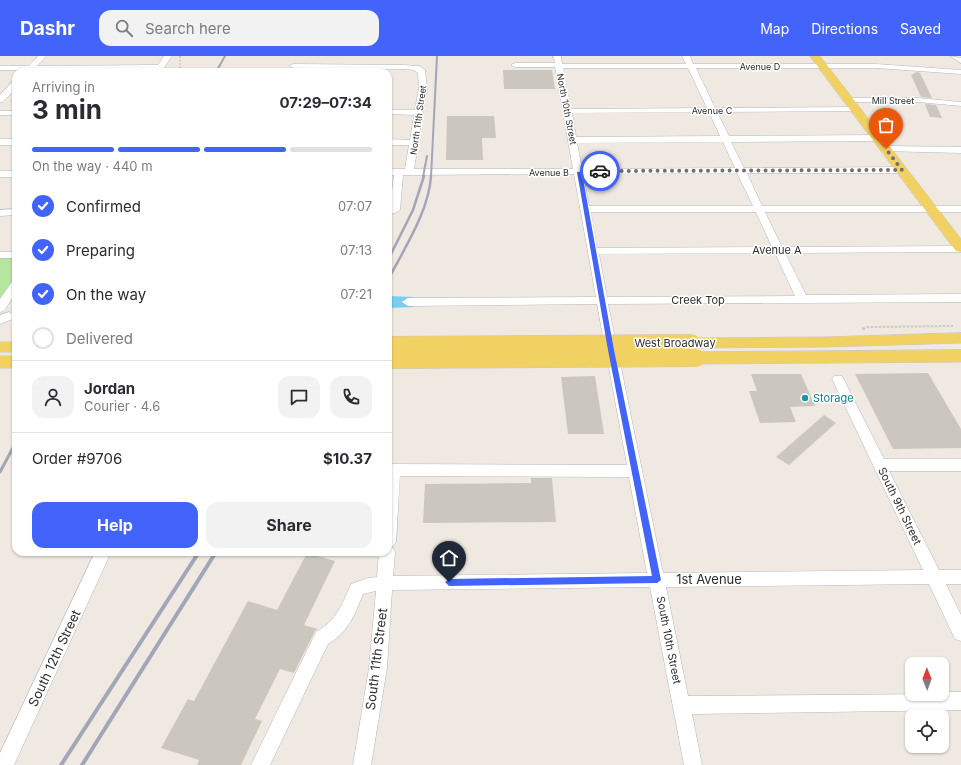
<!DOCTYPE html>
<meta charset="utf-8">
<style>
body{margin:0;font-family:Inter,sans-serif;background:#f2f2f3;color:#2b2b33;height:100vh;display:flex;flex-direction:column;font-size:15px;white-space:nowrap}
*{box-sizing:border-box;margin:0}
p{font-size:13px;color:#7c7c81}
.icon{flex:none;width:22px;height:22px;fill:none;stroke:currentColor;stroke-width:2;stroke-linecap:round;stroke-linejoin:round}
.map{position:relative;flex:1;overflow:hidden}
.side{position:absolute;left:12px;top:12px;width:380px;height:488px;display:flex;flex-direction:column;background:#fff;border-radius:12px;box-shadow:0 1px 3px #0004}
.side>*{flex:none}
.needle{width:26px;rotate:359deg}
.controls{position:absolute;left:905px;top:601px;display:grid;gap:8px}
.controls a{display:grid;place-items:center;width:44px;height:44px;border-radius:8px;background:#fff;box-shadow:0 1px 3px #0004;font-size:20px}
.pin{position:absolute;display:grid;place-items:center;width:34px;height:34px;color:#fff;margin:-41px -17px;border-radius:50% 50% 50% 0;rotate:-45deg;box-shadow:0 0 4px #0007}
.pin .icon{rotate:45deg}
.courier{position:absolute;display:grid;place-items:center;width:40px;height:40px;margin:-20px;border:3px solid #4264fb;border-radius:50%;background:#fff;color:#222;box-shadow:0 1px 5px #0007}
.overview em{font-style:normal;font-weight:700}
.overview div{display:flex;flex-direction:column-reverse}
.overview{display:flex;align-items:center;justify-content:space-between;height:68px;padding:0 20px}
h1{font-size:26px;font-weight:700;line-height:30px}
.bar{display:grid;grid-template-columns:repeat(4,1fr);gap:6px 4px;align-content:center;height:48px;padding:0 20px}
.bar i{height:5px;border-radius:3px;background:#e1e1e2}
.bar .current{background:#4264fb}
.bar p{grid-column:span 4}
.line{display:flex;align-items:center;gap:10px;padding:0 20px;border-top:1px solid #e1e1e2}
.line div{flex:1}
.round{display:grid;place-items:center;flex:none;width:42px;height:42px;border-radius:12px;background:#f2f2f3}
ol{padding:0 20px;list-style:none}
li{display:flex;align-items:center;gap:12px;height:44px}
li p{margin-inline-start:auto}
li .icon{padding:4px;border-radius:50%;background:#4264fb;color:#fff;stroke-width:4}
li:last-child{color:#7c7c81}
li i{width:22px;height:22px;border:2px solid #e1e1e2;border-radius:50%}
.action{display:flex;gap:8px;margin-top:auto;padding:8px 20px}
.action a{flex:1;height:46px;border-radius:12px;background:#4264fb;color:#fff;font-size:16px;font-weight:700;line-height:46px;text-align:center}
.action a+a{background:#f2f2f3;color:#2b2b33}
header{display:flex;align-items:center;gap:24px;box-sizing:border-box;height:56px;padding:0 20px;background:#4264fb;color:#fff}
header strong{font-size:19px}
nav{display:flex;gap:22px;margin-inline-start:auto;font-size:14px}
.search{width:280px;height:36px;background:#f2f2f3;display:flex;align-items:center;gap:10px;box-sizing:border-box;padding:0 14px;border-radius:12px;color:#7c7c81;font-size:15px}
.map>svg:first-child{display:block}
</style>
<header>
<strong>Dashr</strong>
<div class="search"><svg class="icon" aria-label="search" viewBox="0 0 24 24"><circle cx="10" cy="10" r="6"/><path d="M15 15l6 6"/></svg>Search here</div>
<nav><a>Map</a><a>Directions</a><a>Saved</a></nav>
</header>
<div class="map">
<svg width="961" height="709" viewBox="0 0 961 709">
<rect width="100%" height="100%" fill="#efe9e1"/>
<path fill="#b6e59e" d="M0 202H16V219L0 243Z"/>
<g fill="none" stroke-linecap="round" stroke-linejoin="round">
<path fill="#75cff0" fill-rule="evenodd" d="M388 240 413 241 416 246 413 251 388 252Z"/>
</g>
<g fill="#cbc7bf">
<path d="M503 14H552L555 33H504Z"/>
<path d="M917 16 920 17 932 42 921 41 911 19Z"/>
<path d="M925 48 936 49 942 62 930 61Z"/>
<path d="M447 60H494L496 82H482L483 104H446Z"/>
<path d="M928 317 961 373V392L893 393 855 318Z"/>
<path d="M751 318H801L815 350 790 351 796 366 760 367 749 335H757Z"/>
<path d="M595 320 604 378H568L561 321Z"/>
<path d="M824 359 836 367 789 409 776 401Z"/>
<path d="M531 422H552L556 466 423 467 425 428 531 427Z"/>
<path d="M307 497 335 505 304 569 318 573 315 575 294 617 280 613 255 663 262 665 241 709H197L199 704 161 692 188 643 194 645 248 545 277 554Z"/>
</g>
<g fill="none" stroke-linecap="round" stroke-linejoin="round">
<defs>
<g id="minor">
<path d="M38 0H46L37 10 158 9 164 0H172L161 16H153L155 13 33 14 31 16H25V14H0V10H29Z"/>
<path d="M553 0H561L562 8H686L682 0H690L693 8H876L961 14V18L876 12H696L715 52 856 51 860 53 856 55 717 56 729 80 878 79 882 82 878 85 731 86 744 112 902 111 907 114 902 117H747L762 150H961V156H765L782 191 961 190V196L785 197 806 239 961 238V246L608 248 663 517 923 514 832 323 834 320H842L884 403H961V415H889L939 514H961V528H946L961 559V585L955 583 929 528 666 531 688 640 942 638V636H961V654L692 658 702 709H684L650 531 392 534 387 612 371 709H353L369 612 376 535 363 538C355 558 348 577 328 588L270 709H251L316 576C336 566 343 547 351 528L368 522 377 521 379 496H388V410L393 408 627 409 597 248 408 250 402 246 408 242 596 241 574 118 403 119 400 154 395 157H388V151H390L394 119H388V113H405L409 89H388V83L410 84 414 59 388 58V54H415L419 32 418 17 414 14 403 13 293 12 289 10 293 8 403 9 419 10 425 14 427 32 414 113H573L555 11H515L511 9 515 7H555ZM563 12H688L707 52 571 53ZM709 56 720 80 576 81 572 57ZM723 86 735 112 582 113 577 87ZM737 117 753 150H589L583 118ZM591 156H756L772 191 597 192ZM775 197 795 240 607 241 599 198ZM400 420 629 421 647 517 393 520 395 496 392 491 396 486Z"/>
<path d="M950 0 961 2V7Z"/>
<path d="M13 25H16V32L3 46H0V39Z"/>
<path d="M846 42H918L961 46V50L918 46H846Z"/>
<rect x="0" y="55" width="16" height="4"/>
<rect x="0" y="83" width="16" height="6"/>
<path d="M886 90 961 91V97L883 95V91Z"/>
<rect x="0" y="115" width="16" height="6"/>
<path d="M16 153V159L0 160V154Z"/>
<rect x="0" y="196" width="16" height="6"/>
<path d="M16 225V236L4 255 0 256V243L12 226Z"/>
<path d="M9 256 15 260 13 263 0 268V259Z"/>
<path d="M95 496H111L14 709H0V697Z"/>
</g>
<g id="major">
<path d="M810 0H820L961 183V196L956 195Z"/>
<path d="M961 277V287L826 291 692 292 686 291 684 287 686 283 692 282 826 281Z"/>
<rect x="0" y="286" width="16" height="10"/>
<path d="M961 294V306L697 308 691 306 689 302 691 298 697 296Z"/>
<rect x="0" y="300" width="16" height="12"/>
</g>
</defs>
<use href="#minor" stroke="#b4b7c1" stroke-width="1"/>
<use href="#major" stroke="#c9c9c9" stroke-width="1"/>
<path stroke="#c9c9c9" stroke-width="1.5" stroke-dasharray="2 1.5" stroke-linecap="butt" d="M180 0V16"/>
<path stroke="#c9c9c9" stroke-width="2" stroke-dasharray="2.5 1.5" stroke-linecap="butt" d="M863 273 868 271 953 270"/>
<path stroke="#c9c9c9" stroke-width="2.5" stroke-dasharray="3 2" stroke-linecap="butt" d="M862 273 866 272"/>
<use href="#minor" fill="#fff" fill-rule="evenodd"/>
<use href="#major" fill="#f2d163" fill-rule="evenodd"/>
<g stroke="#a3a6b8" stroke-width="2">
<path d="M216 16 225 0"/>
<path d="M423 121 427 100"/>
<path d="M431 121 437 0"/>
</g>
<g stroke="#a3a6b8" stroke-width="2.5">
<path d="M388 204 413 154 424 120"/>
<path d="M388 224C404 193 429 155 431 120"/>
</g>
<path stroke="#a3a6b8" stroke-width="3" d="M0 416 16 386"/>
<g stroke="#a3a6b8" stroke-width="4">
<path d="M61 709 199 496"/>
<path d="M82 709 216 496"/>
</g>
<defs>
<g id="major-bridge">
<path d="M388 289 692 287"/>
<path d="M388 304 697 302"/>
</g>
</defs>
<use href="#major-bridge" stroke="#c9c9c9" stroke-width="18" stroke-linecap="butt"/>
<use href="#major-bridge" stroke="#f2d163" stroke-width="17"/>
</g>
<path fill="#4264fb" d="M600 114 602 116 582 117 614 294 661 524 657 527 449 530 445 526 449 523 652 520 608 294 577 116Z"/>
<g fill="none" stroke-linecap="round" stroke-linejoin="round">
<path stroke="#726f6d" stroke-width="4" stroke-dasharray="0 7.2" d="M600 115 902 114 886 93"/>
</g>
<circle fill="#0f9aa8" stroke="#fff" stroke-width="1.5" cx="805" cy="342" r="4"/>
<g text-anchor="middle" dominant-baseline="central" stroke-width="3" stroke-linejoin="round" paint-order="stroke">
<g font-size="9" fill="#2e2e2e" stroke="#fff">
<text x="760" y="10">Avenue D</text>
<text x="893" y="44">Mill Street</text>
<text transform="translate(567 53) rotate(79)">North 10th Street</text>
<text x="712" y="54">Avenue C</text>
<text transform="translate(418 64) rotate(-82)">North 11th Street</text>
<text x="549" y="116">Avenue B</text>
</g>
<g font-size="11" fill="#2e2e2e" stroke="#fff">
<text x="777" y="194">Avenue A</text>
<text x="698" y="244">Creek Top</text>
<text x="675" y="287">West Broadway</text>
<text transform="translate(900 450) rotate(64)">South 9th Street</text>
<text transform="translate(669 584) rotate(79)">South 10th Street</text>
</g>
<g font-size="11" fill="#0d838f" stroke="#fff" text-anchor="start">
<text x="813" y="342">Storage</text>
</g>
<g font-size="13" fill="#2e2e2e" stroke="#fff">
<text x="709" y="523">1st Avenue</text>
<text transform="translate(54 602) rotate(-65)">South 12th Street</text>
<text transform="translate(376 603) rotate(-83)">South 11th Street</text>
</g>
</g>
</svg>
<div class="controls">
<a><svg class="needle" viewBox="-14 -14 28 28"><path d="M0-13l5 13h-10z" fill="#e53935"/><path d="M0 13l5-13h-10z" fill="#7c7c81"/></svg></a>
<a><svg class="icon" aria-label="locate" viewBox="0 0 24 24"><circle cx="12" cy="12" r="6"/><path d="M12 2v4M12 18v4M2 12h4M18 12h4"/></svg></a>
</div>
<div class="pin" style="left:886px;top:93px;background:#ea580c"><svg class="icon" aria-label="bag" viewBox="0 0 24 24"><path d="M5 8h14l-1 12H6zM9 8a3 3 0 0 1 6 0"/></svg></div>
<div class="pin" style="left:449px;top:526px;background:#1f2937"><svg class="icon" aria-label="home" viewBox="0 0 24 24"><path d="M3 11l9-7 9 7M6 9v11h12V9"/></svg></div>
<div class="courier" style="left:600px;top:115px"><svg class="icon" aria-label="car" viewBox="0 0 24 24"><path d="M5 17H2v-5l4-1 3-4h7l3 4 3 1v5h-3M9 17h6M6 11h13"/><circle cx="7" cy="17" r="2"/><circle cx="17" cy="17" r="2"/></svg></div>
<section class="side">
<div class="overview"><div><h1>3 min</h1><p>Arriving in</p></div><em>07:29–07:34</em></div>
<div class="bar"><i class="current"></i><i class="current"></i><i class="current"></i><i></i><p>On the way · 440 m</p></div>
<ol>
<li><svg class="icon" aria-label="check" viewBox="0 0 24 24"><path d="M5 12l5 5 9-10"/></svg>Confirmed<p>07:07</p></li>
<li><svg class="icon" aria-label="check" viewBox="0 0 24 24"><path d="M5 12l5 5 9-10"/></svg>Preparing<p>07:13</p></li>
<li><svg class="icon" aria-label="check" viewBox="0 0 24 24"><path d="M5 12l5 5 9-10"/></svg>On the way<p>07:21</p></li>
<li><i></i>Delivered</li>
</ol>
<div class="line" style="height:72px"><a class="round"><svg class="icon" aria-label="person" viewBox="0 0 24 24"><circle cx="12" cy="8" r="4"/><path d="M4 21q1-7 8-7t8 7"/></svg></a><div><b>Jordan</b><p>Courier · 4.6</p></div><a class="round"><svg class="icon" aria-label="chat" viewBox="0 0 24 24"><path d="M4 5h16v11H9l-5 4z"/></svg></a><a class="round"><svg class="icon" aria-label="phone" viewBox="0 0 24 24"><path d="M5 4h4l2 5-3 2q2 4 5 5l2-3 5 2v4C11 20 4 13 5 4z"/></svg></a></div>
<div class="line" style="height:52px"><div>Order #9706</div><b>$10.37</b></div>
<div class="action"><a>Help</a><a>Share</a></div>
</section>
</div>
